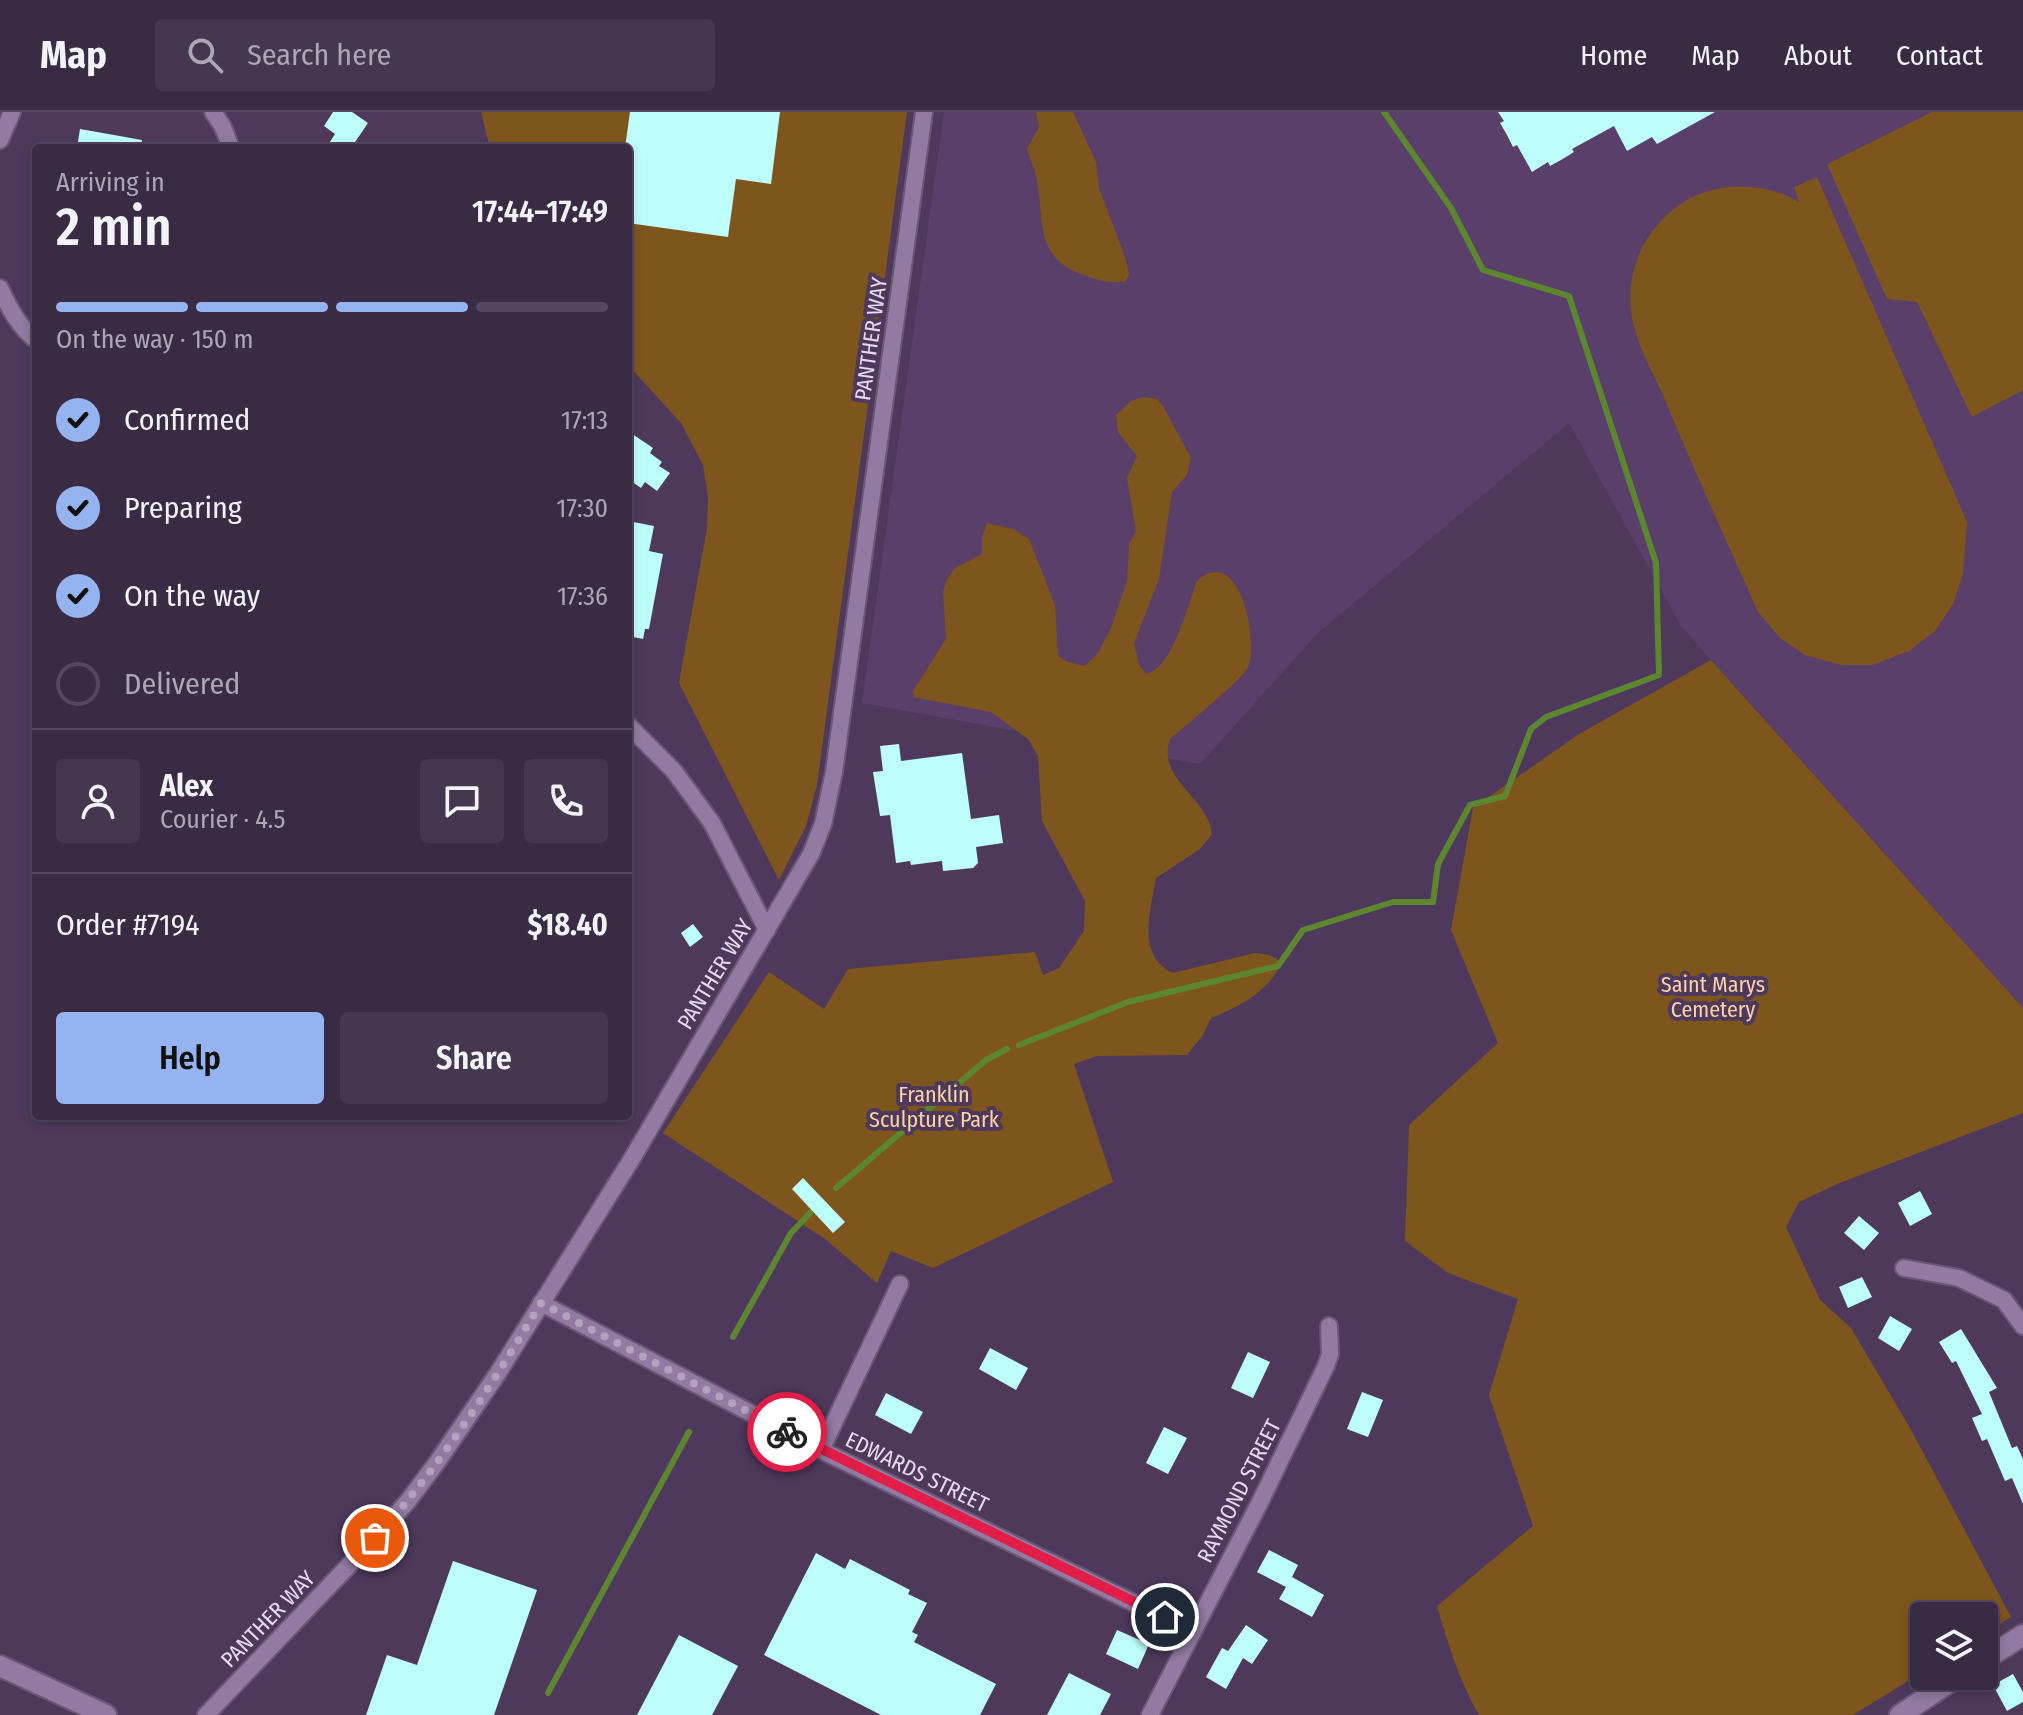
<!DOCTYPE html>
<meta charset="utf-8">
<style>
body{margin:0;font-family:"Fira Sans Condensed",sans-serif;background:#453750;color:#f1f3f6;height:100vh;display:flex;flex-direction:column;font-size:30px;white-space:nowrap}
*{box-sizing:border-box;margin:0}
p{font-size:26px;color:#aba7b3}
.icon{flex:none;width:44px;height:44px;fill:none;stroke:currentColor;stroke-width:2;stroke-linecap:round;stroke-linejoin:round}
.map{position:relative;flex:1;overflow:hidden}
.drawer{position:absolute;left:32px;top:32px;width:600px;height:976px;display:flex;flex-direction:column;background:#3a2b45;border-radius:8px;box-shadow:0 4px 12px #0003,0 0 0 2px #54475e}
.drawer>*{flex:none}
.buttons{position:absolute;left:1910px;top:1490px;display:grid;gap:16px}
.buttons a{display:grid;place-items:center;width:88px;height:88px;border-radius:8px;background:#3a2b45;box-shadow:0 4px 12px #0003,0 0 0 2px #54475e;font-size:40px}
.pin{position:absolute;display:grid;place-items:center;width:68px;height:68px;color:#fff;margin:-34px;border:4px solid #fff;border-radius:50%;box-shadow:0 2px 8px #0007}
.courier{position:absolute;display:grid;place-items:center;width:80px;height:80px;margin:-40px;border:6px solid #e11d48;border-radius:50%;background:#fff;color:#222;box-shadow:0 2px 10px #0007}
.overview em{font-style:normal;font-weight:600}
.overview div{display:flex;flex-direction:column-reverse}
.overview{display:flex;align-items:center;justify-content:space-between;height:136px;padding:0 24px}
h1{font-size:52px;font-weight:600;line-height:60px}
.bar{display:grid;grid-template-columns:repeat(4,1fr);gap:12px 8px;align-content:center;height:96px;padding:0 24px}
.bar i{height:10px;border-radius:6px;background:#54475e}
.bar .on{background:#95b2f1}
.bar p{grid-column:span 4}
.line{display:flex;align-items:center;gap:20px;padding:0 24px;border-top:2px solid #54475e}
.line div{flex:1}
.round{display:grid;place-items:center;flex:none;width:84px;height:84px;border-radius:8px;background:#453750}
ol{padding:0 24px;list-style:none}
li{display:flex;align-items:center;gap:24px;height:88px}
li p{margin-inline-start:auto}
li .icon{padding:8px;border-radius:50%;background:#95b2f1;color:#111;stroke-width:4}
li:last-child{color:#aba7b3}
li i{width:44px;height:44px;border:4px solid #54475e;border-radius:50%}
.action{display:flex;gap:16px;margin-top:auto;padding:16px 24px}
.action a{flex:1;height:92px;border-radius:8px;background:#95b2f1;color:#111;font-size:32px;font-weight:600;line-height:92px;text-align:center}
.action a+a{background:#453750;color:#f1f3f6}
header{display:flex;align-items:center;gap:48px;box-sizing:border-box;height:112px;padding:0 40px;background:#3a2b45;border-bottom:2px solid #54475e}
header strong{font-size:38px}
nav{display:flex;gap:44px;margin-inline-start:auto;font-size:28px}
.search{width:560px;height:72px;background:#453750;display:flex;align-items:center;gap:20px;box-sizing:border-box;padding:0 28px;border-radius:8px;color:#aba7b3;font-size:30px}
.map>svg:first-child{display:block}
</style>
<header>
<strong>Map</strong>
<div class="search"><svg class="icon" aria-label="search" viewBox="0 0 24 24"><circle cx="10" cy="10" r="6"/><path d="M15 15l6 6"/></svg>Search here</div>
<nav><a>Home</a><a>Map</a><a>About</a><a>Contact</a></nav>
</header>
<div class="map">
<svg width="2023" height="1603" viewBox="0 0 2023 1603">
<rect width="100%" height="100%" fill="#4e395c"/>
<path fill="#593f69" d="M944 0H2023V896L1681 514 1569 311 1318 521 1200 652 862 591Z"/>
<g fill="#7e561d">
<path d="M481 0H907L817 673 806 714 779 768 679 571 707 416 708 385 703 353 681 311 628 253V36H490Z"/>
<path d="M1036 0H1073L1096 50 1099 76 1125 145 1129 163 1126 169C1105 172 1098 168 1079 161 1031 143 1046 99 1035 60 1033 52 1029 45 1027 37L1039 15Z"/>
<path d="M1932 0H2023V278L1972 305 1917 190 1887 187 1827 52Z"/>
<path d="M1817 65 1967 410 1963 462 1953 492 1935 519 1909 539 1872 553H1842L1805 543 1780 526 1758 500C1726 428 1693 356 1663 283 1651 257 1634 227 1631 198 1626 153 1649 109 1689 87 1722 69 1767 71 1799 90L1794 75Z"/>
<path d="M1143 285 1157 287 1163 294 1191 346 1187 363 1172 380 1159 467 1134 531 1139 553 1146 562C1172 558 1188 492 1197 469 1240 430 1259 530 1248 555 1243 567 1184 615 1170 627 1156 668 1208 684 1212 722L1200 737 1156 766C1151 798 1135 843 1173 861L1255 841C1264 842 1275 843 1281 851 1269 880 1238 895 1211 906L1203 923 1187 943 1097 944 1074 952 1113 1070 933 1156 891 1139 877 1171 825 1127 663 1021 769 860 824 897 848 857 1035 840 1043 863 1059 856 1084 819 1085 789 1042 709 1038 644 1028 627 991 600 918 586 914 585 913 579 946 527 943 480 946 469 955 456 982 442V425L987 411 1013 417 1029 427 1055 493 1058 544 1068 550 1085 554 1098 541 1111 516 1127 469 1129 432 1136 419 1127 366 1137 344 1118 320 1116 303 1131 289Z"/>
<path d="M1711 548 2023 896V1001L1837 1072 1799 1090 1786 1115 1820 1188 1851 1216 1910 1316 2011 1505 1984 1522V1504H1924V1559L1853 1603H1479C1459 1569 1448 1531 1437 1494L1533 1414 1489 1283 1518 1187 1448 1161 1405 1129 1409 1013 1498 931 1451 818 1473 696 1579 622Z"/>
</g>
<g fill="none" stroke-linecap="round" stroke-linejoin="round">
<g stroke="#5c872f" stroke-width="6">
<path d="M1019 933 1128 890 1278 854 1303 818 1393 790H1433L1438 752 1470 693 1505 684 1531 617 1546 605 1659 563 1656 451 1569 184 1483 158 1451 96 1384 0"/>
<path d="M836 1076 986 948 1007 937"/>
<path d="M733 1225 791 1121 811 1100"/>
<path d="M548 1581 689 1320"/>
</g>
</g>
<g fill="#befefa">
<path d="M333 0H352L368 11 351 36H326L335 22 324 14Z"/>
<path d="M630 0H780L771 72 736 67 728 125 628 111V36H625Z"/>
<path d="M1498 0H1715L1657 32 1652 25 1627 39 1614 14 1572 37 1574 40 1561 48 1550 54 1548 50 1532 60 1517 33 1513 35 1507 23 1500 11 1504 9Z"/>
<path d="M80 17 142 28 141 36H77Z"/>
<path d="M628 319 653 336 650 341 662 350 659 354 670 361 657 379 645 370 641 376 628 367Z"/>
<path d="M628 409 654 414 649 439 663 442 649 517H645L643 527 628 524Z"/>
<path d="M899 632 901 649 962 641 971 707 999 703 1003 731 976 735 978 751 973 756 943 759 942 749 911 753 910 749 896 751 890 703 880 704 873 660 883 659 880 634Z"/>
<path d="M693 812 703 825 690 835 681 821Z"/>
<path d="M803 1066 845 1110 833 1121 792 1077Z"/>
<path d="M1920 1079 1932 1102 1910 1114 1898 1091Z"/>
<path d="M1859 1104 1879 1121 1864 1138 1844 1121Z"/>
<path d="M1862 1165 1872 1185 1848 1196 1839 1175Z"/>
<path d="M1890 1204 1912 1217 1899 1239 1878 1226Z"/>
<path d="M1961 1217 1997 1276 1989 1280 2012 1336 2017 1334 2023 1347V1392L2012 1366 2005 1369 1987 1327 1982 1329 1972 1306 1982 1302 1956 1249 1952 1251 1939 1230Z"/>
<path d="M990 1236 1028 1256 1016 1278 979 1257Z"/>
<path d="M1248 1240 1270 1250 1253 1286 1231 1276Z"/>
<path d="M1362 1280 1383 1288 1368 1325 1347 1317Z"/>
<path d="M886 1281 923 1300 911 1322 875 1303Z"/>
<path d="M1164 1315 1187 1326 1168 1362 1146 1351Z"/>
<path d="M1269 1438 1298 1453 1292 1465 1324 1483 1312 1505 1279 1487 1286 1475 1257 1460Z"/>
<path d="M816 1441 845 1457 850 1447 910 1478 908 1482 927 1491 912 1520 918 1523 914 1530 996 1572 980 1603H881L764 1543Z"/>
<path d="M453 1449 537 1478 494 1603H366L387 1543 417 1553Z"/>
<path d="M1246 1513 1268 1528 1252 1552 1243 1546 1226 1577 1206 1565 1222 1536 1228 1539Z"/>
<path d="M1117 1518 1149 1532 1138 1557 1106 1542Z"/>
<path d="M679 1523 738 1554 712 1603H637Z"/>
<path d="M1069 1561 1111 1582 1100 1603H1047Z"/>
<path d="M2013 1562 2023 1580V1590L2007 1599 1993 1573Z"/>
</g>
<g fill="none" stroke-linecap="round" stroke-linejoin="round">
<defs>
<g id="minor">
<path d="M213 0 223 15 231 36"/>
<path d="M0 28 12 0"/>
<path d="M0 176C9 196 19 215 36 228"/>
<path d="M628 613 674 659 712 711 767 818"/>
<path d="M1904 1156 1959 1166 2004 1188 2023 1214"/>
<path d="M541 1191 821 1338 1191 1519"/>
<path d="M821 1338 900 1172"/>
<path d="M206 1603 375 1426 408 1389 438 1349 498 1261 633 1045 811 742 823 712 834 660 924 0"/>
<path d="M1150 1603 1261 1388 1326 1254 1330 1242 1329 1214"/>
</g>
<g id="secondary">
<path d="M1984 1548 2023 1523"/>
<path d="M0 1554 106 1603"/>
<path d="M1900 1603 1959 1564"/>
</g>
</defs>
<use href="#minor" stroke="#6a5775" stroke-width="20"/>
<use href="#secondary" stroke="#6a5775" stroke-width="24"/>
<use href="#minor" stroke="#927aa2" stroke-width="16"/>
<use href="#secondary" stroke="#927aa2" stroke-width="20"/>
</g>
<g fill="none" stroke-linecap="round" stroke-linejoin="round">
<path stroke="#b2a2bd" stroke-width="8" stroke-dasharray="0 14.4" d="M375 1426C440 1355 491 1274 541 1191L787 1320"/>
<path stroke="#e11d48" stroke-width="10" d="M787 1320 1165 1505"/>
</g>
<g text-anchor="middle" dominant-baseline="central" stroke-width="8" stroke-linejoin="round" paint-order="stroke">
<g font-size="22" fill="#e8dbf1" stroke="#4e395c">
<text transform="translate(871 227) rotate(-82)">PANTHER WAY</text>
<text transform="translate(715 862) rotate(-59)">PANTHER WAY</text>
<text transform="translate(917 1360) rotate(26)">EDWARDS STREET</text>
<text transform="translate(1239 1379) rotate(-63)">RAYMOND STREET</text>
<text transform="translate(268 1507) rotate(-46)">PANTHER WAY</text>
</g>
<g font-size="22" fill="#fbd3a4" stroke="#4e395c">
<text x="1713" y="872">Saint Marys<tspan x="1713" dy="25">Cemetery</tspan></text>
<text x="934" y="982">Franklin<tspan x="934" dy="25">Sculpture Park</tspan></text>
</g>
</g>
</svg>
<div class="buttons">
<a><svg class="icon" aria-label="layers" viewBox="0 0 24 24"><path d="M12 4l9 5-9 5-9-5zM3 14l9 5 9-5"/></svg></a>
</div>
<div class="pin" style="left:375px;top:1426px;background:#ea580c"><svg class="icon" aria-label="bag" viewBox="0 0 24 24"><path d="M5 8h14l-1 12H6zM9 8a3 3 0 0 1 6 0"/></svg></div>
<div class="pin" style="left:1165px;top:1505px;background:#1f2937"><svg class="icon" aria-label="home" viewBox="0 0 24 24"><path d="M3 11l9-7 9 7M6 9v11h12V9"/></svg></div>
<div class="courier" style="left:787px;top:1320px"><svg class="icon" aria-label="bike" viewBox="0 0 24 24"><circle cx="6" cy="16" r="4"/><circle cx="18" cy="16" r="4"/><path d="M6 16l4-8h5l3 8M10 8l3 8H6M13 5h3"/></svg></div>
<section class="drawer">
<div class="overview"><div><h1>2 min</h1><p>Arriving in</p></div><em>17:44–17:49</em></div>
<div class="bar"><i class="on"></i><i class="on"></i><i class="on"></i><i></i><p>On the way · 150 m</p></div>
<ol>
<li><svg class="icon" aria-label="check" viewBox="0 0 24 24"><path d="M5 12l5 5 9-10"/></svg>Confirmed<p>17:13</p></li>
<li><svg class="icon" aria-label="check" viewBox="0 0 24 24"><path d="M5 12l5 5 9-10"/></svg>Preparing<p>17:30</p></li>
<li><svg class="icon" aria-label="check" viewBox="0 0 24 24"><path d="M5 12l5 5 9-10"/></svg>On the way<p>17:36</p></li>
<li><i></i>Delivered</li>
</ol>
<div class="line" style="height:144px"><a class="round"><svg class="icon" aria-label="person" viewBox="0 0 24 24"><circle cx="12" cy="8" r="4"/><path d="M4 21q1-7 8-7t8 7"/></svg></a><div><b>Alex</b><p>Courier · 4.5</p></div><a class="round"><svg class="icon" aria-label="chat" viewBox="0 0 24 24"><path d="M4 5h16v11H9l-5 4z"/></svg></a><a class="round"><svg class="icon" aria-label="phone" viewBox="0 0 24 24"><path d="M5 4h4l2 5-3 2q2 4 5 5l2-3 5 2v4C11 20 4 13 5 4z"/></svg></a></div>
<div class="line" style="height:104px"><div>Order #7194</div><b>$18.40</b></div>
<div class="action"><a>Help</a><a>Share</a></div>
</section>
</div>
